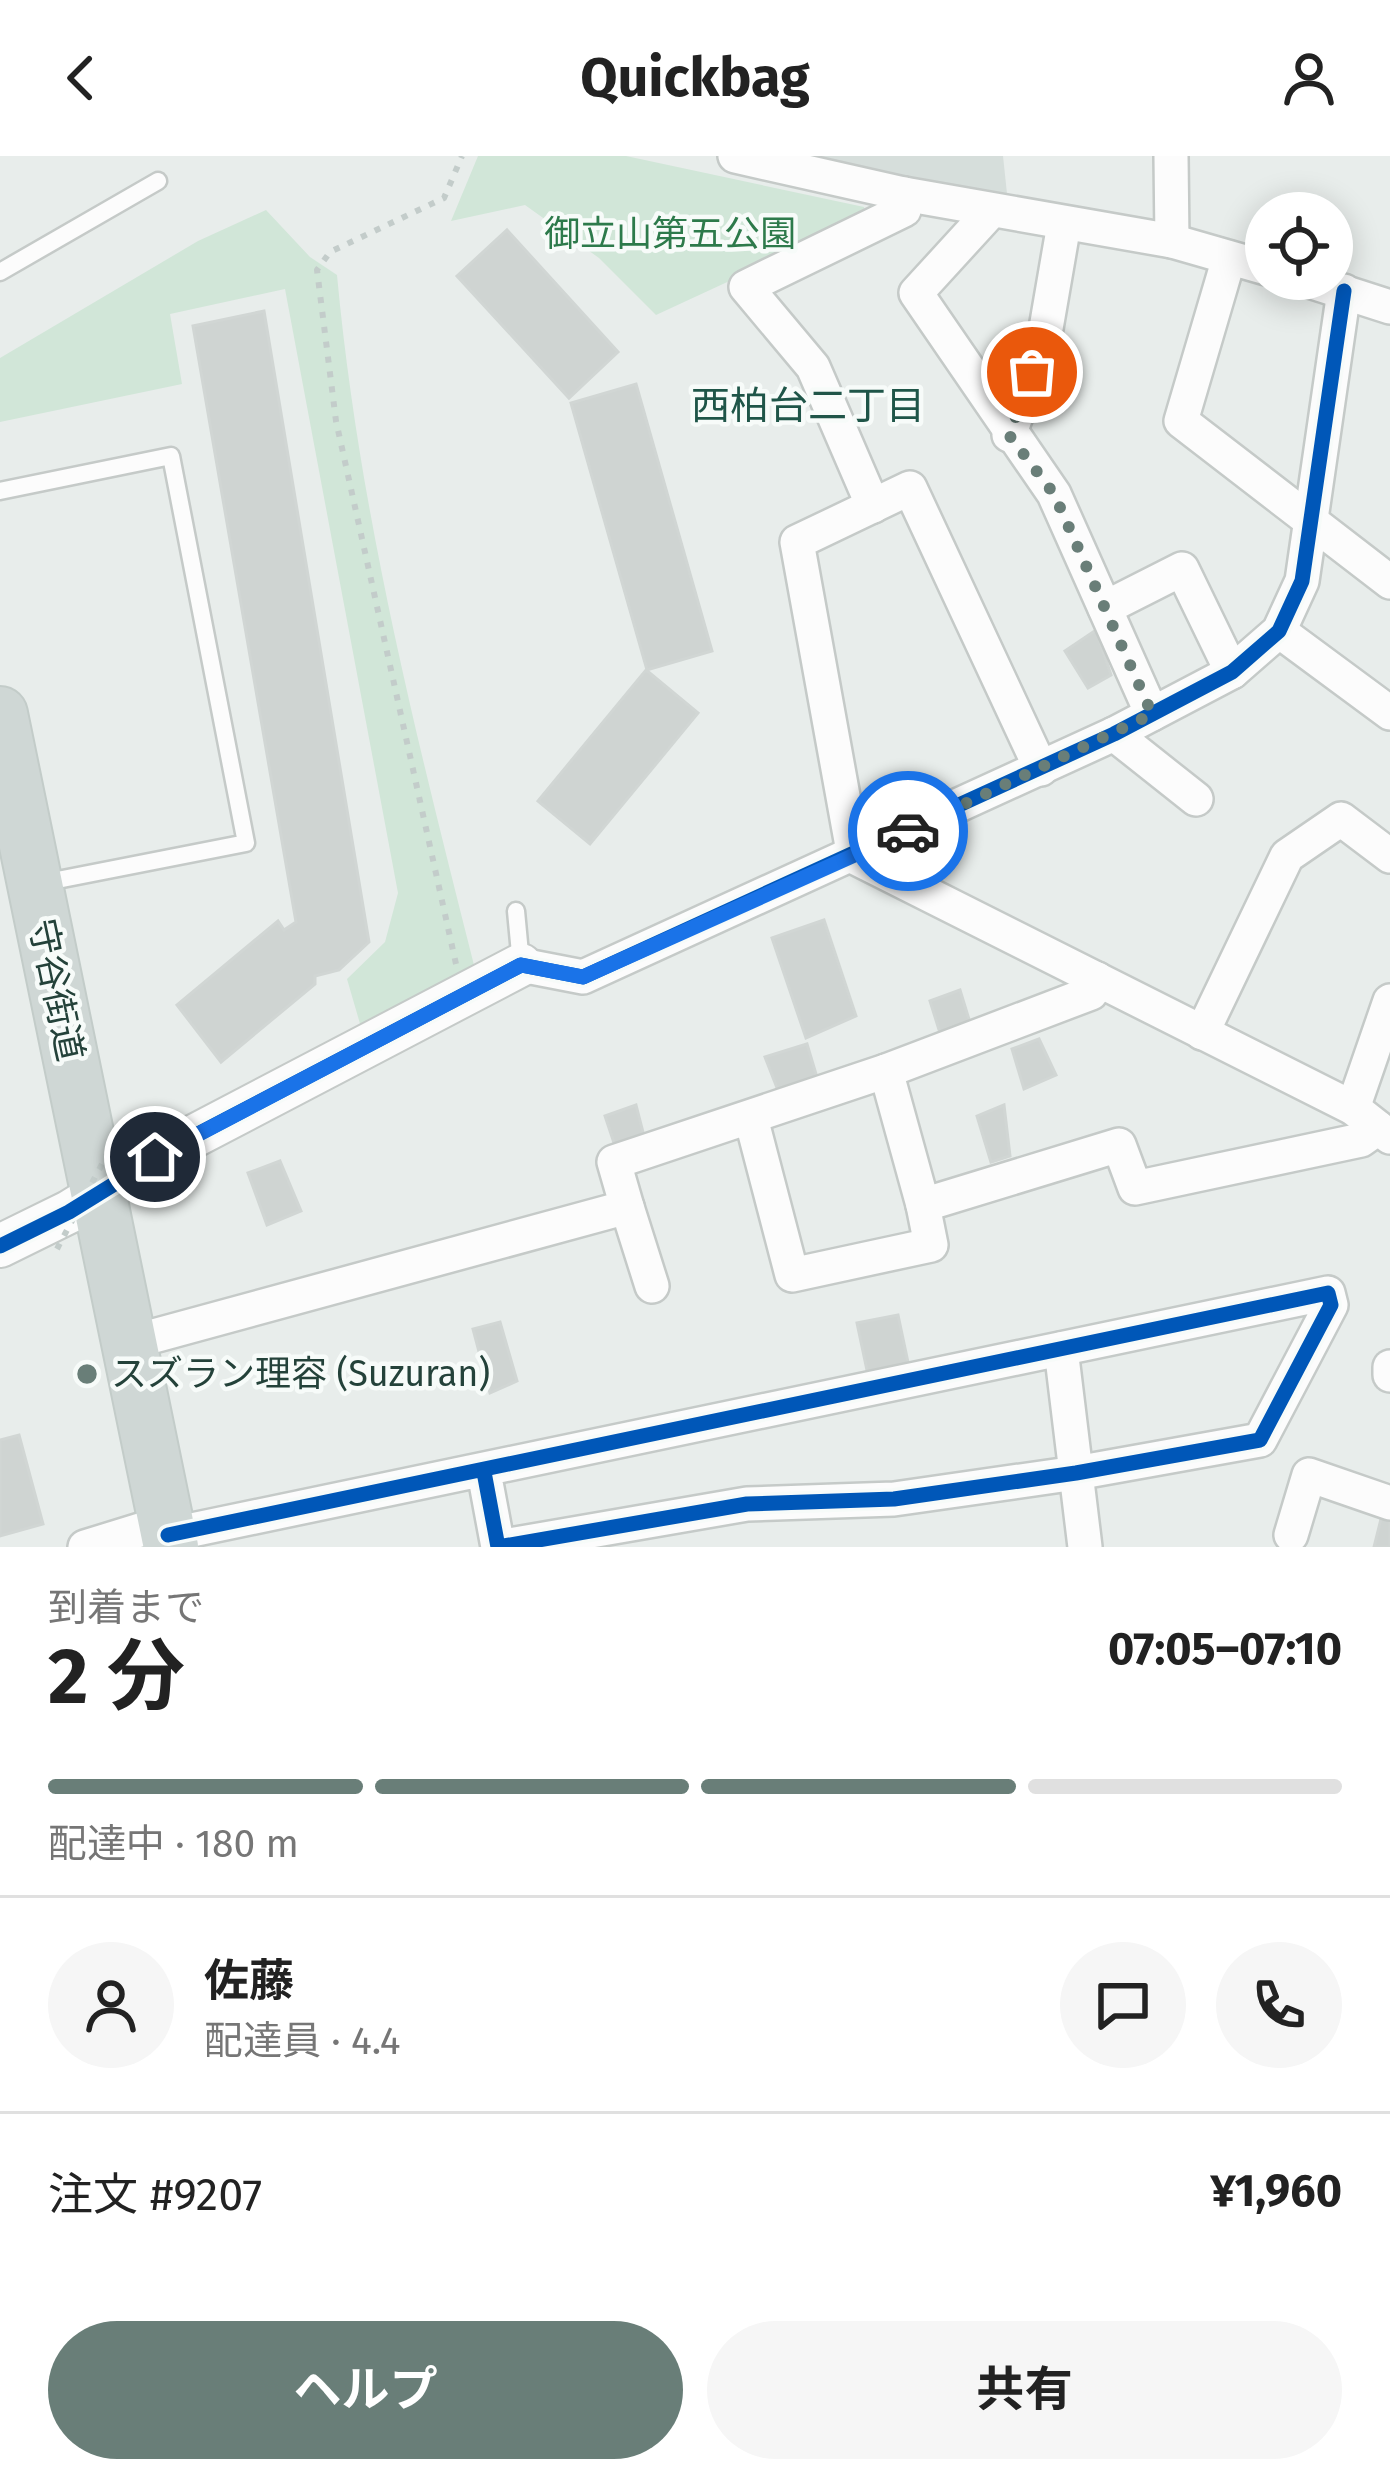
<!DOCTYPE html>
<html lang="ja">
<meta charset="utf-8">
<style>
body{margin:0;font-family:"Fira Sans","Noto Sans JP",sans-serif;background:#f6f6f6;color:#222;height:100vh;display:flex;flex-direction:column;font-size:45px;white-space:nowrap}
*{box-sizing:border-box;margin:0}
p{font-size:39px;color:#767676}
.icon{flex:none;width:66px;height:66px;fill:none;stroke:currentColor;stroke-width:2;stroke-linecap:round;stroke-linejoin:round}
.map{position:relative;height:1391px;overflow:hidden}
.drawer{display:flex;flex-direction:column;background:#fff;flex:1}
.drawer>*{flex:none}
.controls{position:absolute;left:1245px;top:36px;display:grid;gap:24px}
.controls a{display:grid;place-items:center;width:108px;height:108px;border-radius:50%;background:#fff;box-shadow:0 6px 30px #0003;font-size:60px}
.pin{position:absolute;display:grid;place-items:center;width:102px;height:102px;color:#fff;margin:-51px;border:6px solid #fff;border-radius:50%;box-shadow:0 3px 12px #0007}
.courier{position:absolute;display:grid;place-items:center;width:120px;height:120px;margin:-60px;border:9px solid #1a73e8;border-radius:50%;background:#fff;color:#222;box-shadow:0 3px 15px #0007}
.overview em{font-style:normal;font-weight:700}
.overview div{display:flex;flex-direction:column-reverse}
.overview{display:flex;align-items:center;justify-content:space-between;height:204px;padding:0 48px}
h1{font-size:78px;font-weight:700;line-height:90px}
.bar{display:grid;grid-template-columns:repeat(4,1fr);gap:18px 12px;align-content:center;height:144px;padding:0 48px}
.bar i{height:15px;border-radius:9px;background:#e0e0e0}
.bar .on{background:#697e78}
.bar p{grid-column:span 4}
.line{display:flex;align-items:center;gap:30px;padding:0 48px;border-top:3px solid #e0e0e0}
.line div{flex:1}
.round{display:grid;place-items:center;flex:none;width:126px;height:126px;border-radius:63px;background:#f6f6f6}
.cta{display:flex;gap:24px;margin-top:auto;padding:24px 48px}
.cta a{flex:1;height:138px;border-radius:72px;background:#697e78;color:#fff;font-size:48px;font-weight:700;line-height:138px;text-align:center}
.cta a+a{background:#f6f6f6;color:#222}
header{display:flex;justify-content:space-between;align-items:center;height:156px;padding:0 48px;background:#fff;font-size:54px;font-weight:700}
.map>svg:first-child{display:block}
</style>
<header><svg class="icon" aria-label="back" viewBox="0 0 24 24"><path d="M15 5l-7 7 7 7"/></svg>Quickbag<svg class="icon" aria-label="person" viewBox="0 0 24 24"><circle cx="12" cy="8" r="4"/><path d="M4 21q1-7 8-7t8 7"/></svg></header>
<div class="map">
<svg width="1390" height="1391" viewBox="0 0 1390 1391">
<rect width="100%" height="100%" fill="#e8edeb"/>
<path fill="#d6dedb" d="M784 0H1003L1008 47Z"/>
<g fill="#d1e6d8">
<path d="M478 0H626L864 51 866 62 656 159 599 102 525 49 451 65Z"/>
<path d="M266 54 310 101 337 119C359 356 417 584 475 813L363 878 347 823 385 786 398 737 285 133 170 158 182 228 0 266V202L198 85Z"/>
</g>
<g fill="#cfd4d2" stroke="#d1d6d4" stroke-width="3">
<path d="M507 74 618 196 569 242 457 120Z"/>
<path d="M264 155 369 786 339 814 315 820V828L221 906 177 849 278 765 284 774 296 766 193 170Z"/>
<path d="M636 228 712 495 647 514 571 247Z"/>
<path d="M1096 474 1111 519 1088 532 1065 495Z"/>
<path d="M646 514 698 557 590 688 538 645Z"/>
<path d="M824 764 856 860 806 882 772 782Z"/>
<path d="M960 834 971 870 941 880 930 845Z"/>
<path d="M1039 883 1056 919 1024 933 1012 893Z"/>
<path d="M807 888 819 928 781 942 765 901Z"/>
<path d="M636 949 645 984 616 993 605 960Z"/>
<path d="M1004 949 1010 1000 991 1006 977 960Z"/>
<path d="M280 1005 301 1055 267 1069 248 1017Z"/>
<path d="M898 1159 909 1211 868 1219 857 1167Z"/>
<path d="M500 1166 517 1225 490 1237 473 1173Z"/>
<path d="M19 1279 43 1368 0 1380V1284Z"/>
<path d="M1383 1355 1390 1357V1391H1374Z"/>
</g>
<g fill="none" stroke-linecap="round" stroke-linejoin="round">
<defs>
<g id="service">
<path d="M0 116 158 25"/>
<path d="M0 335 171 300 246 687 42 727"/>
<path d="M516 755 521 808"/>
</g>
<g id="minor">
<path d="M735 0 904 38 1172 85 1266 112"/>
<path d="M1171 0 1172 85"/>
<path d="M991 55 916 137 1054 338 1152 558"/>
<path d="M1229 102 1181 265 1390 426"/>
<path d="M1303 123 1390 151"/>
<path d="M1009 279 1044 184 1064 68"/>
<path d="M873 350 813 211 746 131 904 54V38"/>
<path d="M1105 452 1182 413 1232 516"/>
<path d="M1279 475 1390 557"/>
<path d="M1114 578 1196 643"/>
<path d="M1041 613 910 332 797 386 854 701 1353 952 1390 981"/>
<path d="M521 809 583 821 1114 578 1232 516 1279 475 1302 425 1344 135"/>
<path d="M1202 877 1287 700 1341 663 1390 700"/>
<path d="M886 915 923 1049"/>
<path d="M1353 952 1390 845"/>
<path d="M751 962 792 1119 931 1089 923 1049 1119 989 1135 1032 1361 984 1378 972"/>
<path d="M627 1051 652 1130"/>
<path d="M128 1187 627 1051 614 1006 886 915 1091 837 1097 823"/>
<path d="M1061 1193 1085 1391"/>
<path d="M1390 1211V1219"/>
<path d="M168 1379 1328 1137 1331 1149 1260 1284 1076 1317 894 1343 747 1348 498 1391 484 1316"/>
<path d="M1291 1379 1309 1319 1390 1347"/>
<path d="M85 1391 166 1366"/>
</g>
<path id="tertiary" d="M0 1090 69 1056 179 988 521 809"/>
<path id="primary" d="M0 558 171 1391"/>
</defs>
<use href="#service" stroke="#c5cac8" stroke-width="21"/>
<use href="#minor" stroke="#c5cac8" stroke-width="38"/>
<use href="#tertiary" stroke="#c5cac8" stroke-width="46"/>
<use href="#primary" stroke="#c3ccc9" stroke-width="58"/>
<path stroke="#c3ccca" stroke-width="6" stroke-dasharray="6 9" stroke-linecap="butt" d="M456 808 336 265 317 114 330 96 444 42 462 0"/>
<use href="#service" stroke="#fcfcfc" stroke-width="16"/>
<use href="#minor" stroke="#fcfcfc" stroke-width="33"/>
<use href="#tertiary" stroke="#fcfcfc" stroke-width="42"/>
<use href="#primary" stroke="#cfd7d5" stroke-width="54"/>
<path stroke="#c3ccca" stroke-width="6" stroke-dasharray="6 9" stroke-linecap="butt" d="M57 1093 119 976"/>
<defs>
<g id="cycleway">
<path d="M0 1090 69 1056 179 988 521 809 583 821 1114 578 1232 516 1279 475 1302 425 1344 135"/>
<path d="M168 1379 1328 1137 1331 1149 1260 1284 1076 1317 894 1343 747 1348 498 1391 484 1316"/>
</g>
</defs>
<use href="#cycleway" stroke="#f7fbf9" stroke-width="22"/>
<use href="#cycleway" stroke="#0057b8" stroke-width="15"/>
</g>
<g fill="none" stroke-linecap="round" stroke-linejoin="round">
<path stroke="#697e78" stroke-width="12" stroke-dasharray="0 21.6" d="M908 675 1152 558 1054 338 1009 279 1032 216"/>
<path stroke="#1a73e8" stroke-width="15" d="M155 1001 521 809 583 821 908 675"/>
</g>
<circle fill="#697e78" stroke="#f7fbf9" stroke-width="4.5" cx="87" cy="1218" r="12"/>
<g text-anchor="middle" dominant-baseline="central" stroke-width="9" stroke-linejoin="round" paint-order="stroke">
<g font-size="36" fill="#2d7a4b" stroke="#f7fbf9">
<text x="670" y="78">御立山第五公園</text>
</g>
<g font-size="36" fill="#24423a" stroke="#f7fbf9">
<text transform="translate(56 834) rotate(78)">守谷街道</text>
</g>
<g font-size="36" fill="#24423a" stroke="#f7fbf9" text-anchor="start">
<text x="111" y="1218">スズラン理容 (Suzuran)</text>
</g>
<g font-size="39" fill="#1f5548" stroke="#f7fbf9">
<text x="808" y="250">西柏台二丁目</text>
</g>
</g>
</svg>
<div class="controls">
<a><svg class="icon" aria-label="locate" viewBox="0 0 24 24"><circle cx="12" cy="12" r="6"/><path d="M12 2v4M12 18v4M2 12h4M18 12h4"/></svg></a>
</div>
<div class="pin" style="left:1032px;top:216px;background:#ea580c"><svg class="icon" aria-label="bag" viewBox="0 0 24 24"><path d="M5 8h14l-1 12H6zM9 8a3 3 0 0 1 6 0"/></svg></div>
<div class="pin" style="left:155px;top:1001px;background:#1f2937"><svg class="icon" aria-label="home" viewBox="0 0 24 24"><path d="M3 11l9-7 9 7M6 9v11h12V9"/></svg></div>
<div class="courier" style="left:908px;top:675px"><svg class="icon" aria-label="car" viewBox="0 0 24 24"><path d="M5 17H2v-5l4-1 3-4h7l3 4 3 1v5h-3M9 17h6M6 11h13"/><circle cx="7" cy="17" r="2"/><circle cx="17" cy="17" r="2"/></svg></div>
</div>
<section class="drawer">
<div class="overview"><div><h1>2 分</h1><p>到着まで</p></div><em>07:05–07:10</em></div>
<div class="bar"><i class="on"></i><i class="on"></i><i class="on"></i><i></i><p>配達中 · 180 m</p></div>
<div class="line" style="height:216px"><a class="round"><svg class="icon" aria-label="person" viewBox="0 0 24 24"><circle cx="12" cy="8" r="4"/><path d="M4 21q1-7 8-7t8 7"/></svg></a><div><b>佐藤</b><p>配達員 · 4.4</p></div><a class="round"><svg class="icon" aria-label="chat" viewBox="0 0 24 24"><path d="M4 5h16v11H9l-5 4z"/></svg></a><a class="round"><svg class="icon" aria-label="phone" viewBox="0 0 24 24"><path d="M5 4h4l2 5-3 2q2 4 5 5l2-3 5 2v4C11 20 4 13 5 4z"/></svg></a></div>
<div class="line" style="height:156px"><div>注文 #9207</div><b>¥1,960</b></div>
<div class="cta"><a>ヘルプ</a><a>共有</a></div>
</section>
